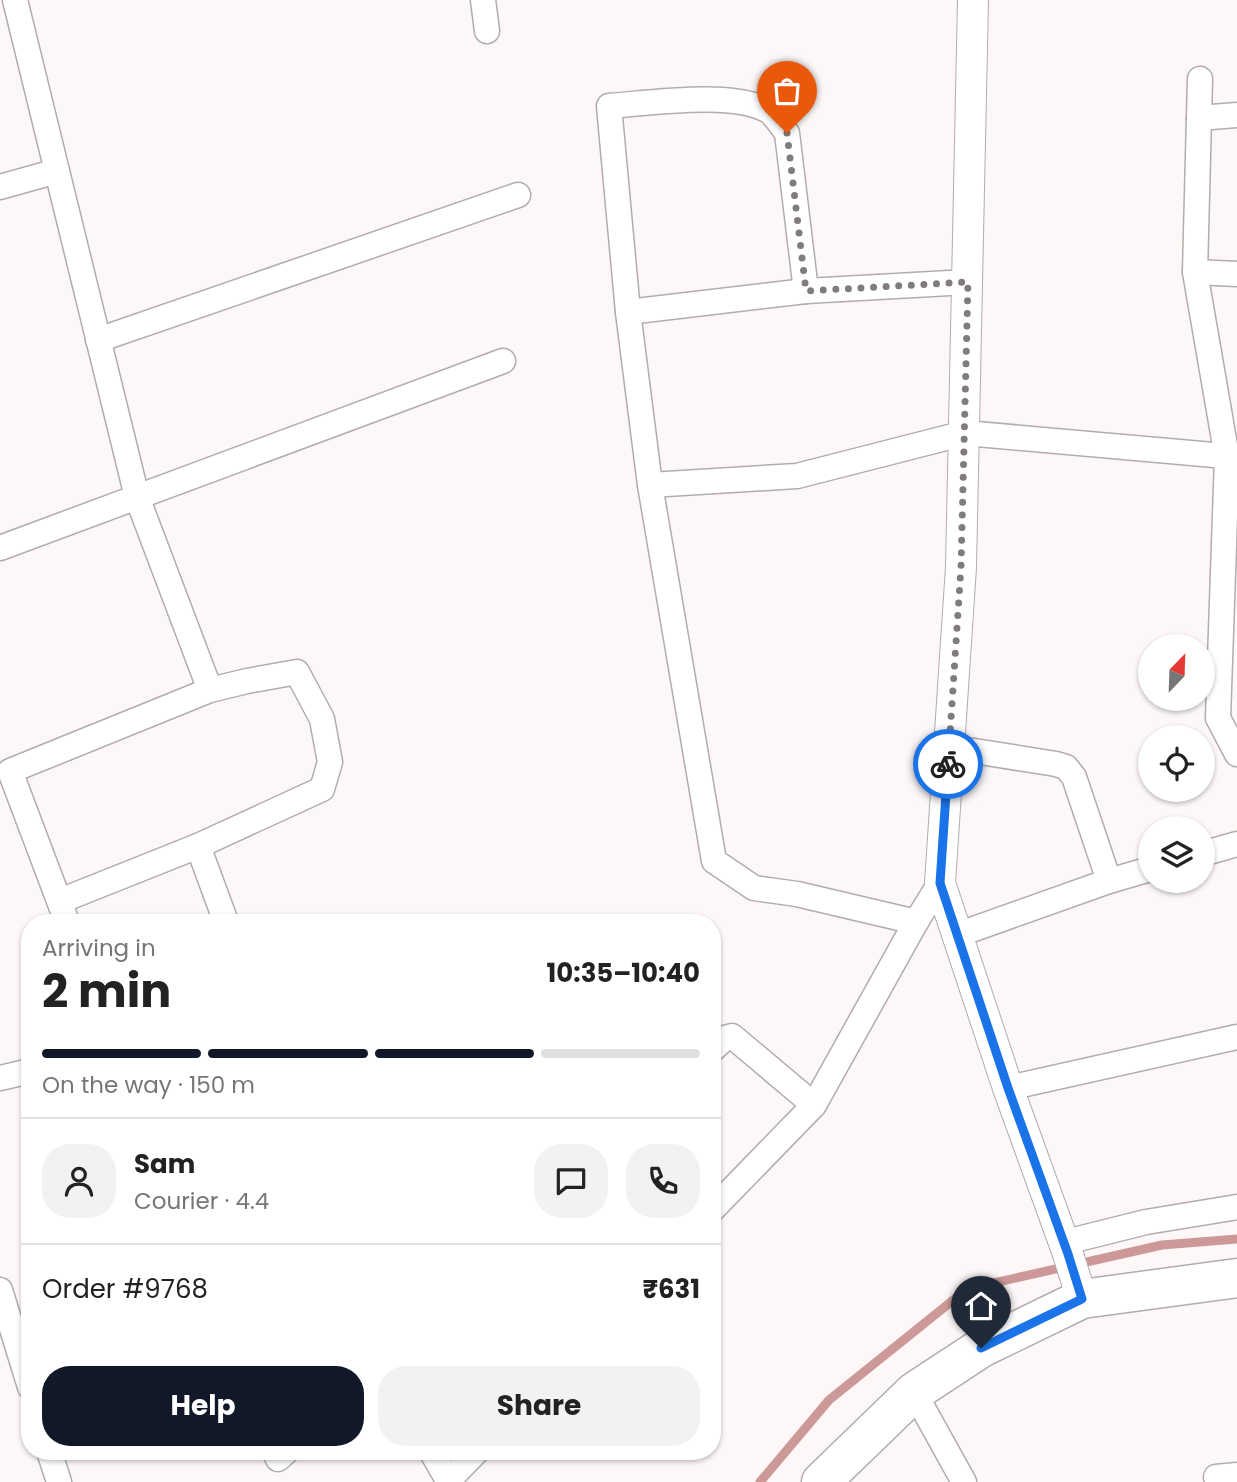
<!DOCTYPE html>
<meta charset="utf-8">
<style>
body{margin:0;font-family:Poppins,sans-serif;background:#f2f2f2;color:#222;height:100vh;display:flex;flex-direction:column;font-size:26px;white-space:nowrap}
*{box-sizing:border-box;margin:0}
p{font-size:23px;color:#767676}
.icon{flex:none;width:38px;height:38px;fill:none;stroke:currentColor;stroke-width:2;stroke-linecap:round;stroke-linejoin:round}
.map{position:relative;flex:1;overflow:hidden}
.sheet{position:absolute;left:21px;top:914px;width:700px;height:546px;display:flex;flex-direction:column;background:#fff;border-radius:28px;box-shadow:0 2px 5px #0004}
.sheet>*{flex:none}
.needle{width:46px;rotate:23deg}
.tools{position:absolute;left:1138px;top:634px;display:grid;gap:14px}
.tools a{display:grid;place-items:center;width:77px;height:77px;border-radius:50%;background:#fff;box-shadow:0 2px 5px #0004;font-size:35px}
.pin{position:absolute;display:grid;place-items:center;width:60px;height:60px;color:#fff;margin:-72px -30px;border-radius:50% 50% 50% 0;rotate:-45deg;box-shadow:0 0 7px #0007}
.pin .icon{rotate:45deg}
.courier{position:absolute;display:grid;place-items:center;width:70px;height:70px;margin:-35px;border:5px solid #1a73e8;border-radius:50%;background:#fff;color:#222;box-shadow:0 2px 9px #0007}
.head em{font-style:normal;font-weight:700}
.head div{display:flex;flex-direction:column-reverse}
.head{display:flex;align-items:center;justify-content:space-between;height:119px;padding:0 21px}
h1{font-size:46px;font-weight:700;line-height:52px}
.bar{display:grid;grid-template-columns:repeat(4,1fr);gap:10px 7px;align-content:center;height:84px;padding:0 21px}
.bar i{height:9px;border-radius:5px;background:#e0e0e0}
.bar .current{background:#111827}
.bar p{grid-column:span 4}
.line{display:flex;align-items:center;gap:18px;padding:0 21px;border-top:2px solid #e0e0e0}
.line div{flex:1}
.round{display:grid;place-items:center;flex:none;width:74px;height:74px;border-radius:28px;background:#f2f2f2}
.primary-button{display:flex;gap:14px;margin-top:auto;padding:14px 21px}
.primary-button a{flex:1;height:80px;border-radius:28px;background:#111827;color:#fff;font-size:28px;font-weight:700;line-height:80px;text-align:center}
.primary-button a+a{background:#f2f2f2;color:#222}
.map>svg:first-child{display:block}
</style>
<div class="map">
<svg width="1237" height="1482" viewBox="0 0 1237 1482">
<rect width="100%" height="100%" fill="#fdf7f7"/>
<g fill="none" stroke-linecap="round" stroke-linejoin="round">
<path stroke="#cd9998" stroke-width="9" d="M760 1482 829 1400 967 1289 1162 1245 1237 1239"/>
<defs>
<g id="minor">
<path d="M15 0 137 497 210 690 10 771 67 922"/>
<path d="M483 0 487 31"/>
<path d="M1200 79 1195 272 1227 457 1218 718 1237 754"/>
<path d="M1199 118 1237 115"/>
<path d="M0 187 57 171"/>
<path d="M1195 272 1237 274"/>
<path d="M806 291 787 133C782 127 776 117 770 112 737 90 649 103 609 106L628 312 650 485 714 861 754 888 797 894 916 922"/>
<path d="M628 312 806 291 968 282"/>
<path d="M98 340 518 195"/>
<path d="M650 485 797 476 965 433 1237 457"/>
<path d="M0 548 503 361"/>
<path d="M949 747 1056 764 1066 767 1074 777 1109 881"/>
<path d="M198 846 226 922"/>
<path d="M1202 854 1237 844"/>
<path d="M60 901 198 846 322 789 330 762 322 719 297 672 247 681 210 690"/>
<path d="M957 935 1109 881 1150 869"/>
<path d="M712 1050 725 1038 732 1036 814 1105"/>
<path d="M0 1078 30 1071"/>
<path d="M1008 1088 1237 1037"/>
<path d="M712 1210 814 1105 916 922 940 883"/>
<path d="M1062 1243 1146 1222 1237 1207"/>
<path d="M0 1290 30 1387"/>
<path d="M914 1392 964 1482"/>
<path d="M49 1451 59 1482"/>
<path d="M274 1451 278 1459 287 1451"/>
<path d="M431 1451 449 1482"/>
<path d="M1216 1477 1237 1475"/>
<path d="M448 1481 477 1451"/>
</g>
<path id="tertiary" d="M973 0 961 567 940 883 1008 1088 1068 1254 1082 1299"/>
<path id="trunk" d="M821 1482 914 1392 981 1348 1082 1299 1237 1278"/>
</defs>
<use href="#minor" stroke="#b2adac" stroke-width="27"/>
<use href="#tertiary" stroke="#b2adac" stroke-width="32"/>
<use href="#trunk" stroke="#b2adac" stroke-width="41"/>
<use href="#minor" stroke="#fff" stroke-width="24"/>
<use href="#tertiary" stroke="#fff" stroke-width="30"/>
<use href="#trunk" stroke="#fff" stroke-width="38"/>
</g>
<g fill="none" stroke-linecap="round" stroke-linejoin="round">
<path stroke="#807c7c" stroke-width="7" stroke-dasharray="0 12.6" d="M787 133 806 291 968 282 961 567 948 764"/>
<path stroke="#1a73e8" stroke-width="9" d="M948 764 940 883 1008 1088 1068 1254 1082 1299 981 1348"/>
</g>
</svg>
<div class="tools">
<a><svg class="needle" viewBox="-14 -14 28 28"><path d="M0-13l5 13h-10z" fill="#e53935"/><path d="M0 13l5-13h-10z" fill="#767676"/></svg></a>
<a><svg class="icon" aria-label="locate" viewBox="0 0 24 24"><circle cx="12" cy="12" r="6"/><path d="M12 2v4M12 18v4M2 12h4M18 12h4"/></svg></a>
<a><svg class="icon" aria-label="layers" viewBox="0 0 24 24"><path d="M12 4l9 5-9 5-9-5zM3 14l9 5 9-5"/></svg></a>
</div>
<div class="pin" style="left:787px;top:133px;background:#ea580c"><svg class="icon" aria-label="bag" viewBox="0 0 24 24"><path d="M5 8h14l-1 12H6zM9 8a3 3 0 0 1 6 0"/></svg></div>
<div class="pin" style="left:981px;top:1348px;background:#1f2937"><svg class="icon" aria-label="home" viewBox="0 0 24 24"><path d="M3 11l9-7 9 7M6 9v11h12V9"/></svg></div>
<div class="courier" style="left:948px;top:764px"><svg class="icon" aria-label="bike" viewBox="0 0 24 24"><circle cx="6" cy="16" r="4"/><circle cx="18" cy="16" r="4"/><path d="M6 16l4-8h5l3 8M10 8l3 8H6M13 5h3"/></svg></div>
<section class="sheet">
<div class="head"><div><h1>2 min</h1><p>Arriving in</p></div><em>10:35–10:40</em></div>
<div class="bar"><i class="current"></i><i class="current"></i><i class="current"></i><i></i><p>On the way · 150 m</p></div>
<div class="line" style="height:126px"><a class="round"><svg class="icon" aria-label="person" viewBox="0 0 24 24"><circle cx="12" cy="8" r="4"/><path d="M4 21q1-7 8-7t8 7"/></svg></a><div><b>Sam</b><p>Courier · 4.4</p></div><a class="round"><svg class="icon" aria-label="chat" viewBox="0 0 24 24"><path d="M4 5h16v11H9l-5 4z"/></svg></a><a class="round"><svg class="icon" aria-label="phone" viewBox="0 0 24 24"><path d="M5 4h4l2 5-3 2q2 4 5 5l2-3 5 2v4C11 20 4 13 5 4z"/></svg></a></div>
<div class="line" style="height:91px"><div>Order #9768</div><b>₹631</b></div>
<div class="primary-button"><a>Help</a><a>Share</a></div>
</section>
</div>
